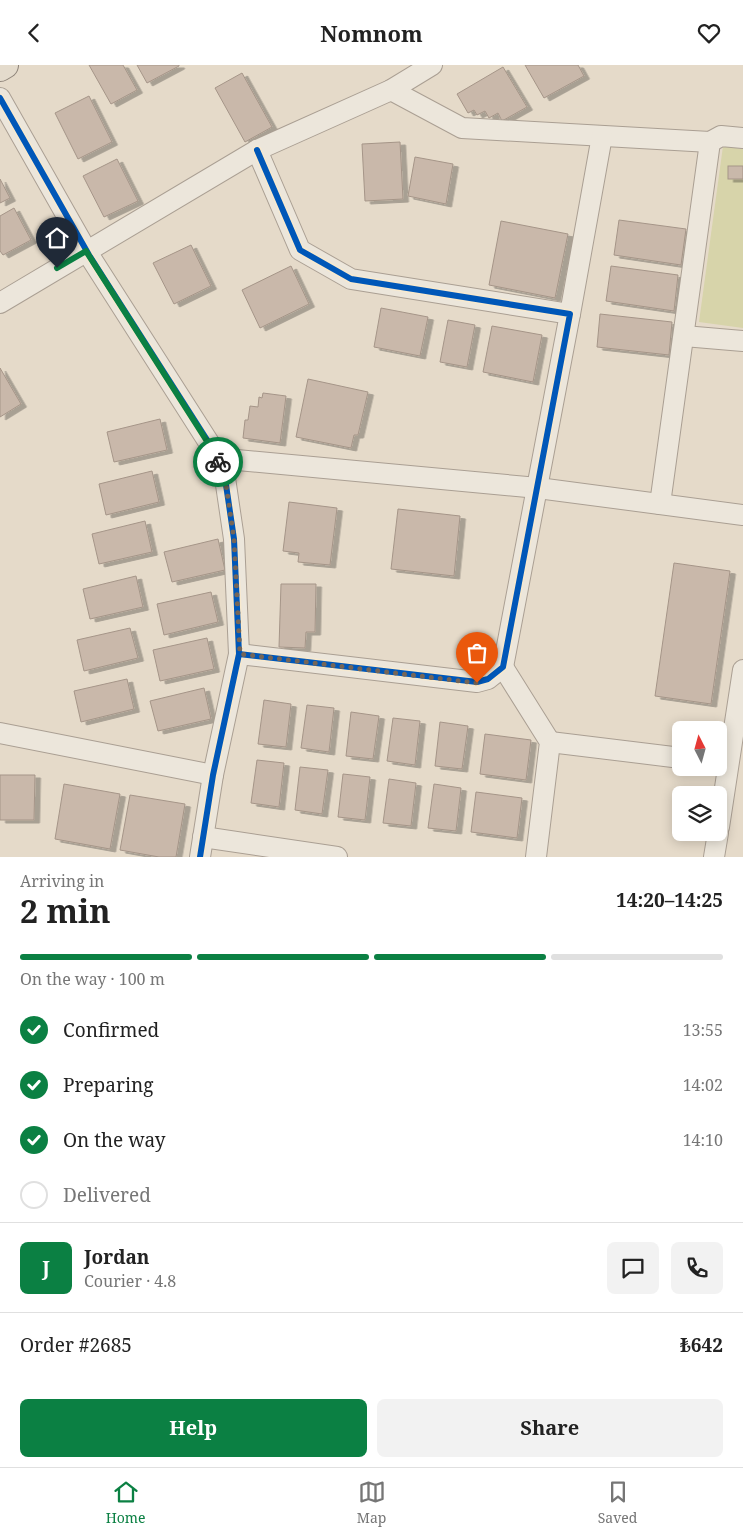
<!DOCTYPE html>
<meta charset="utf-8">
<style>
body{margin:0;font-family:"Noto Serif",serif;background:#f2f2f2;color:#222;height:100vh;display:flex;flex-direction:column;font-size:19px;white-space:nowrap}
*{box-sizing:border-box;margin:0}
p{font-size:16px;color:#767676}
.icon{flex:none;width:28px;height:28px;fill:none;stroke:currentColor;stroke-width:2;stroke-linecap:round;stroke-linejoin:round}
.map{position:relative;height:792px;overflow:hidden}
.side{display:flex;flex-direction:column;background:#fff;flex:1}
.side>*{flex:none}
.needle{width:32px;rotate:354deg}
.controls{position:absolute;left:672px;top:656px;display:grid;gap:10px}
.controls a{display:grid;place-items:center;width:55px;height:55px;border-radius:8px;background:#fff;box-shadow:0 2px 12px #0003;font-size:25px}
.pin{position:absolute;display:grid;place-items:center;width:42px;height:42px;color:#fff;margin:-51px -21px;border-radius:50% 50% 50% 0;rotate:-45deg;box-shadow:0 0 5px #0007}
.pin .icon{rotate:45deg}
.courier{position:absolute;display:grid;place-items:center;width:50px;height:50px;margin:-25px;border:4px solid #0b8043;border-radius:50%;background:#fff;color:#222;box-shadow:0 1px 6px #0007}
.head em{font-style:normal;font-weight:700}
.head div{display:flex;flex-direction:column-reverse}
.head{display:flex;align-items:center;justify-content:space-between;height:85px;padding:0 20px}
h1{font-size:32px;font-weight:700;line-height:38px}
.bar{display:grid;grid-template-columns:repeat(4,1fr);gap:8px 5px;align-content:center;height:60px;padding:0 20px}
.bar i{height:6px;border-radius:4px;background:#e0e0e0}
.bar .selected{background:#0b8043}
.bar p{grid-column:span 4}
.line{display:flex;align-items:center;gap:12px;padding:0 20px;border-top:1px solid #e0e0e0}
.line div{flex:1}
.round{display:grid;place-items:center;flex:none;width:52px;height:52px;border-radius:8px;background:#f2f2f2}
ol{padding:0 20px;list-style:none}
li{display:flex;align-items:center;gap:15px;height:55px}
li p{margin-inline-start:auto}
li .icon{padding:5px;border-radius:50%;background:#0b8043;color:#fff;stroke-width:4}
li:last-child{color:#767676}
li i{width:28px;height:28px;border:2px solid #e0e0e0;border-radius:50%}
.button{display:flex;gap:10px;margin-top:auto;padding:10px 20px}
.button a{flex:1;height:58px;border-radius:8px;background:#0b8043;color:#fff;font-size:20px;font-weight:700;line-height:58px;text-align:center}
.button a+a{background:#f2f2f2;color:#222}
header{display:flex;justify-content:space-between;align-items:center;height:65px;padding:0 20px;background:#fff;font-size:22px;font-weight:700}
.tabs{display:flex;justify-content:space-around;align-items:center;height:70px;border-top:1px solid #e0e0e0;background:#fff;font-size:14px;color:#767676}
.tabs a{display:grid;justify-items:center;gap:2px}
.tabs .selected{color:#0b8043}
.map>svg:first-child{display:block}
</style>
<header><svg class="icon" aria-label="back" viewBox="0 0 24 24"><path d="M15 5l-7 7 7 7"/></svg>Nomnom<svg class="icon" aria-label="heart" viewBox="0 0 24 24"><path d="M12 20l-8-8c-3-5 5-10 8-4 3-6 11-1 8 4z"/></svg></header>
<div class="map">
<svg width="743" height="792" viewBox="0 0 743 792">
<defs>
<filter id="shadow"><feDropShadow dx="5.5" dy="3" stdDeviation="0" flood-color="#0004"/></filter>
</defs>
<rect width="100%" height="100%" fill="#e5dac9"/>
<path fill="#d7d4aa" d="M723 81 743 84V263L699 257Z"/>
<g fill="#c9b8aa" stroke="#a59588" filter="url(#shadow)">
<path d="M89 0H123L137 25 111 39Z"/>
<path d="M137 0H179V1L147 18Z"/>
<path d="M525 0H578L584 11 544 33Z"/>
<path d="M503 2 527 42 502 56 498 48 489 53 485 46 477 50 474 45 468 48 457 29Z"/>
<path d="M242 8 272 62 245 77 215 23Z"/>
<path d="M89 31 112 77 78 94 55 48Z"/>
<path d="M400 77 403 134 365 136 362 79Z"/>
<path d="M415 92 453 99 446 139 408 131Z"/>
<path d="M117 94 138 136 104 152 83 111Z"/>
<rect x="728" y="101" width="15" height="13"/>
<path d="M0 114 10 133 0 138Z"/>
<path d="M14 143 31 175 3 190 0 186V151Z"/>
<path d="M619 155 686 164 681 200 614 190Z"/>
<path d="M501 156 568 169 555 233 489 220Z"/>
<path d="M191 180 211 221 174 239 153 198Z"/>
<path d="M291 201 309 239 260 263 242 225Z"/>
<path d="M611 201 678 210 674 246 606 236Z"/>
<path d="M381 243 428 252 420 291 374 282Z"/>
<path d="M600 249 672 257 669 290 597 282Z"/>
<path d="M448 255 475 260 467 302 440 297Z"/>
<path d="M492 261 542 270 533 317 483 307Z"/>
<path d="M0 303 21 339 0 352Z"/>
<path d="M308 314 368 327 358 370H354L351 383 296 372Z"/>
<path d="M263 328 286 331 280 378 243 373 245 355H248L250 341 258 342 259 332 262 333Z"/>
<path d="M160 354 167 385 114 397 107 367Z"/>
<path d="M152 406 159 437 106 450 99 419Z"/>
<path d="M289 437 337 443 330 500 298 497 299 488 283 486Z"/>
<path d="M398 444 460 451 454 511 391 504Z"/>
<path d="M145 456 152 487 99 499 92 469Z"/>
<path d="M218 474 225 505 172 517 164 487Z"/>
<path d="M674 498 730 506 711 639 655 631Z"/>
<path d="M136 511 143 542 90 554 83 524Z"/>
<path d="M281 519H316L315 567H306L305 583 279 582Z"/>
<path d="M211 527 218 557 164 570 157 539Z"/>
<path d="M130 563 138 593 84 606 77 575Z"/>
<path d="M207 573 214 604 160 616 153 585Z"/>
<path d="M127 614 134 644 81 657 74 626Z"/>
<path d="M204 623 211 654 158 666 150 636Z"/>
<path d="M264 635 291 639 286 682 258 679Z"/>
<path d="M307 640 334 643 329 687 301 683Z"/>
<path d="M351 647 379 651 373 694 346 691Z"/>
<path d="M393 653 420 656 415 700 387 696Z"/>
<path d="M440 657 468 661 462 704 435 701Z"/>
<path d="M485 669 531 675 526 715 480 709Z"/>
<path d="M257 695 284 698 279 742 251 738Z"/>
<path d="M300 702 328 705 322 749 295 745Z"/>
<path d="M343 709 370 712 365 755 338 752Z"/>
<path d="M0 710H35L34 755H0Z"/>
<path d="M389 714 416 718 411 761 383 758Z"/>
<path d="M64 719 120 729 110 784 55 774Z"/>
<path d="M434 719 461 723 456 766 428 763Z"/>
<path d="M476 727 522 733 517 773 471 767Z"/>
<path d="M130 730 185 739 176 792H159L120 785Z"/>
</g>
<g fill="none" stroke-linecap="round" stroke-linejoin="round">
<defs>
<g id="minor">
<path d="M391 25 462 63 710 77"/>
<path d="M0 33 89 190 211 381 225 413 234 474 239 589 213 710 200 792"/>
<path d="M710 77 721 71 743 73"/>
<path d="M0 238 257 85 391 25 432 0"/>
<path d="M570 249 602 71"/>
<path d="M684 271 743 276"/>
<path d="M216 393 538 423 743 450"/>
<path d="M660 439 710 77"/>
<path d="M239 589 477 617 488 614 503 602 570 249 351 214 300 185 257 85"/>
<path d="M503 602 550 677 536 792"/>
<path d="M0 668 213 710"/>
<path d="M550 677 681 693"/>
<path d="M719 762 743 605"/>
<path d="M203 772 337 792"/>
<path d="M714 792 718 768"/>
</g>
<path id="major" d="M0 3 5 0"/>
</defs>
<use href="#minor" stroke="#aa9f93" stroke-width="22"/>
<use href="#major" stroke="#8f857a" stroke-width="28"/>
<use href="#minor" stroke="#ece6db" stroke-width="20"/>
<use href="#major" stroke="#e4dbcc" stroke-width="26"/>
<defs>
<g id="cycleway">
<path d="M0 33 89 190 211 381 225 413 234 474 239 589 213 710 200 792"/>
<path d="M239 589 477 617 488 614 503 602 570 249 351 214 300 185 257 85"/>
</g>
</defs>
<use href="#cycleway" stroke="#f8e9cd" stroke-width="9"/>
<use href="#cycleway" stroke="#0057b8" stroke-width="6"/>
</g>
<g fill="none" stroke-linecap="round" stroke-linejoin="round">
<path stroke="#756658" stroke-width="5" stroke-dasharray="0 9" d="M218 397 225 413 234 474 240 589 477 618"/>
<path stroke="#0b8043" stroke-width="6" d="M57 203 86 186 210 381 218 397"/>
</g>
</svg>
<div class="controls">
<a><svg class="needle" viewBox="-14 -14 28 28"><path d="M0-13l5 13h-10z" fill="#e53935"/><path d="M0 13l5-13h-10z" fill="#767676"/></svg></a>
<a><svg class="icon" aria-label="layers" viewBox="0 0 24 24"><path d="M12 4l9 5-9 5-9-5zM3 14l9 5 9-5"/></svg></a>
</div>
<div class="pin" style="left:477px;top:618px;background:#ea580c"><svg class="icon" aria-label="bag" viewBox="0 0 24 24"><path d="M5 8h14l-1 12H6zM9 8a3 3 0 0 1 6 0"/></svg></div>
<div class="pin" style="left:57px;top:203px;background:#1f2937"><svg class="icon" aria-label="home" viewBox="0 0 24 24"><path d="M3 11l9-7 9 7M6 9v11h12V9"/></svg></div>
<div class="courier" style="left:218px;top:397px"><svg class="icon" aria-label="bike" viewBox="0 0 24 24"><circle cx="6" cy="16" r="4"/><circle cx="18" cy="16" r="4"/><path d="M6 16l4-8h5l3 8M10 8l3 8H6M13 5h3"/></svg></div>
</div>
<section class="side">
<div class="head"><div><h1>2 min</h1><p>Arriving in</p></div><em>14:20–14:25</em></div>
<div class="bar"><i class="selected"></i><i class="selected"></i><i class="selected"></i><i></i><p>On the way · 100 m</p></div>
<ol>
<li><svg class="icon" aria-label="check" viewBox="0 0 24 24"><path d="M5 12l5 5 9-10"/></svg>Confirmed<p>13:55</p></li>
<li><svg class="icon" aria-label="check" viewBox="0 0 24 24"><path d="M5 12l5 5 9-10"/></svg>Preparing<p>14:02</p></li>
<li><svg class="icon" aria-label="check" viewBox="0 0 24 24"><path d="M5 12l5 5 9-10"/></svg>On the way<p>14:10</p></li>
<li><i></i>Delivered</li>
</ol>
<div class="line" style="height:90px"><b class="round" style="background:#0b8043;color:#fff">J</b><div><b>Jordan</b><p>Courier · 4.8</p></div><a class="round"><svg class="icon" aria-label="chat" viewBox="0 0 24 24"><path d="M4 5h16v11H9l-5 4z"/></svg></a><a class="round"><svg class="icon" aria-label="phone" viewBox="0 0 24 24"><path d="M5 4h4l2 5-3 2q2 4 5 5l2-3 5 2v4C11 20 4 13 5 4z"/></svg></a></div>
<div class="line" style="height:65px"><div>Order #2685</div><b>₺642</b></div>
<div class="button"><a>Help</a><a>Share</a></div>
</section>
<nav class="tabs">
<a class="selected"><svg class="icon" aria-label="home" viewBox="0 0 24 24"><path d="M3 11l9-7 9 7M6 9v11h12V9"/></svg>Home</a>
<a><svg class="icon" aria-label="map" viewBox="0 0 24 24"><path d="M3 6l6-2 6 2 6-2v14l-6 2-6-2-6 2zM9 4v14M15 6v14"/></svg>Map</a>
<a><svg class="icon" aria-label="saved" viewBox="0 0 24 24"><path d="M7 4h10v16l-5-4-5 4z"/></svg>Saved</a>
</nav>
